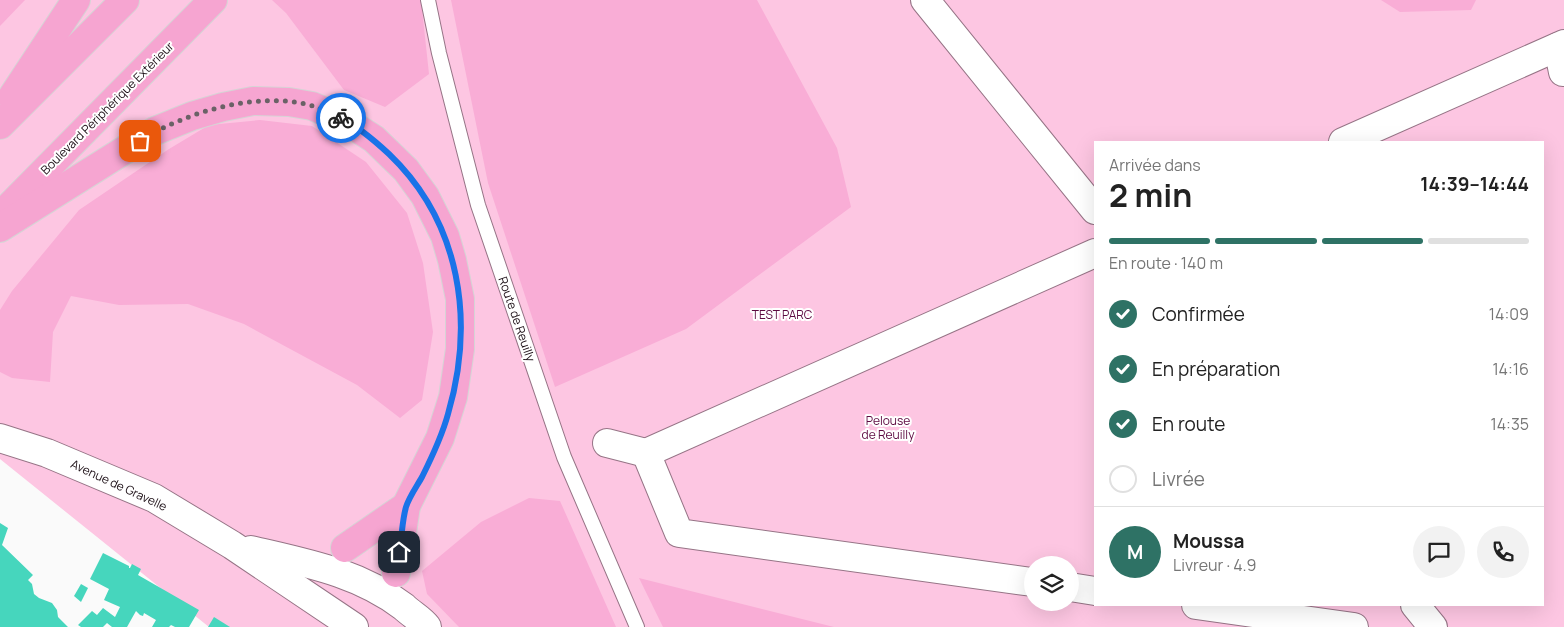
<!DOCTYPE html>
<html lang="fr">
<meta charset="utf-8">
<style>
body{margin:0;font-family:Manrope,sans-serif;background:#f2f2f2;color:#222;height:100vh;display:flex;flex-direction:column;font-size:19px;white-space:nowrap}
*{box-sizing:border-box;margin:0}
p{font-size:16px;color:#767676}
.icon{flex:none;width:28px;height:28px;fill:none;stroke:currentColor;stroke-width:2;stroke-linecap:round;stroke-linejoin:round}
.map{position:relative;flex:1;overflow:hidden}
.side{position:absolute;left:1094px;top:141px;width:450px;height:465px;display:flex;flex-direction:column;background:#fff;border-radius:0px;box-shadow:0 5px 20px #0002}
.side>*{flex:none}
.tools{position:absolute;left:1024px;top:556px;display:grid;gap:10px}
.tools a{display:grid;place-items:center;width:55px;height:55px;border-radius:50%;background:#fff;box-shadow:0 5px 20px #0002;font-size:25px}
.pin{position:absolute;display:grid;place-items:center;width:42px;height:42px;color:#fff;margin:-21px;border-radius:10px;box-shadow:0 2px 8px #0006}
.courier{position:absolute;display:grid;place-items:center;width:50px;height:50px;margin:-25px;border:4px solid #1a73e8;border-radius:50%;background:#fff;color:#222;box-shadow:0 1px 6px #0007}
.head em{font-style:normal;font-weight:700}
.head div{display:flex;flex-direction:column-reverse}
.head{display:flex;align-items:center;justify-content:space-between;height:85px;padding:0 15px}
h1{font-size:32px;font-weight:700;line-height:38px}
.bar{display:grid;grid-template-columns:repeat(4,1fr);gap:8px 5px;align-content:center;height:60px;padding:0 15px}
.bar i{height:6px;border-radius:4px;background:#e0e0e0}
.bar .selected{background:#2e7265}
.bar p{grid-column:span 4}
.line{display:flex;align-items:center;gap:12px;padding:0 15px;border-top:1px solid #e0e0e0}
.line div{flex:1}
.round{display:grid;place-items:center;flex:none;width:52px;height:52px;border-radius:26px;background:#f2f2f2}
ol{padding:0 15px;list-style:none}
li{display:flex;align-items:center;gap:15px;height:55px}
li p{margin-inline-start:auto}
li .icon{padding:5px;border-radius:50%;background:#2e7265;color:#fff;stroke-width:4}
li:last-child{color:#767676}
li i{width:28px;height:28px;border:2px solid #e0e0e0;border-radius:50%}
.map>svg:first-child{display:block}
</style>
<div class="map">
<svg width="1564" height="627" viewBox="0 0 1564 627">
<rect width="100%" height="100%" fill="#fafafa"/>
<path fill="#fdc6e2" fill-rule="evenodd" d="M0 0H1564V627H209L0 459ZM1095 142H1542V605H1095ZM1032 565H1070V602H1032Z"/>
<g fill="#f9add6">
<path d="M0 0H25L0 26Z"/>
<path d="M272 0H421L429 74 385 107 344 90 286 13Z"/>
<path d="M451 0H757L837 148 851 207 686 329 555 387 488 183Z"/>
<path d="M1381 0H1476L1471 10 1400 12Z"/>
<path d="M260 120 312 126 366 162 407 213 423 263 433 332 422 400 400 418 357 385 244 324 188 304 119 305 71 296 53 332 50 382 12 378 0 372V310L12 291 79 210 169 149 209 125Z"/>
<path d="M529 498 560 501 616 627H459L427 594 422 571 481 522Z"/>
<path d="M639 578 834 627H663Z"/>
</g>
<g fill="#46d6bd">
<path d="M0 523 8 528 2 545 33 575 28 580 32 584 34 594 39 598 52 603 57 610 58 617 68 627H0Z"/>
<path d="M103 553 129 566V568H130L132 564 141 569 138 575 199 610 189 627H175L171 625 169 627H152L156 620 144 613 143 616 140 615 136 611 127 627H112L107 623 103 627H81L78 625 92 611 97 615 103 608 115 617 120 607 104 600 109 589 90 579Z"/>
<path d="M81 584 88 588 81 602 74 596Z"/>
<path d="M214 617 230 627H208Z"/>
</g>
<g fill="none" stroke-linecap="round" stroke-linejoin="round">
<defs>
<path id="lane" d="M428 0 439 53 478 205 564 457 637 627"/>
<g id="street">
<path d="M925 0 1095 210"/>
<path d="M1558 47 1563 72"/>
<path d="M1343 142 1564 44"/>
<path d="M607 443 646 453"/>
<path d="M1032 582 679 533 646 453 1095 253"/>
<path d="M1070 587 1095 591"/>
<path d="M1196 605 1354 627"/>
<path d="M1415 605 1433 627"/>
</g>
<g id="secondary">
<path d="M0 438 47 453 154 498 232 545 354 627"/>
<path d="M251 550C306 563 358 572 404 607 411 614 421 619 427 627"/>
</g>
<g id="highway">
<path d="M12 97 76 0"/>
<path d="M0 125 125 0"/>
<path d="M1 215 213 0"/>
<path d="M0 228 155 131 192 116 223 107 253 101 289 102 312 106 343 119 374 139 406 170 425 196 445 236 452 260 460 299V349L453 397 440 438 406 506 396 573"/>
<path d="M345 548 406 506"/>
</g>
</defs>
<use href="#lane" stroke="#967486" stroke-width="16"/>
<use href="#street" stroke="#967486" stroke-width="30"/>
<use href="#secondary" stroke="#967486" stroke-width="30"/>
<use href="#highway" stroke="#d6d4d5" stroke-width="30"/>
<use href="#lane" stroke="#fff" stroke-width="14"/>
<use href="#street" stroke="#fff" stroke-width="28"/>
<use href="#secondary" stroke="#fff" stroke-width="28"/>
<use href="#highway" stroke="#f6a5d1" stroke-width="28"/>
</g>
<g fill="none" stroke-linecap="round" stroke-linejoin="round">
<path stroke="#6a6166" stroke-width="5" stroke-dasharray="0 9" d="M140 141C185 112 259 90 313 106 322 109 332 114 341 118"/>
<path stroke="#1a73e8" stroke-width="6" d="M341 118C359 127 375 141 389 154 461 223 475 321 448 414 442 436 432 457 422 477 417 486 409 497 406 507 402 521 402 537 399 552"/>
</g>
<g text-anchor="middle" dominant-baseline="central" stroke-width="4" stroke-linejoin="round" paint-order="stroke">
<g font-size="12" fill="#1c0f16" stroke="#fff">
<text transform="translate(107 108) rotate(-45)">Boulevard Périphérique Extérieur</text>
<text transform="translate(517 319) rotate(71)">Route de Reuilly</text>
<text transform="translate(119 485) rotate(25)">Avenue de Gravelle</text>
</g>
<g font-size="12" fill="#5d0a41" stroke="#fff">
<text x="782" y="314">TEST PARC</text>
<text x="888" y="420">Pelouse<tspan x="888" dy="14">de Reuilly</tspan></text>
</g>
</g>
</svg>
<div class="tools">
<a><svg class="icon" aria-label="layers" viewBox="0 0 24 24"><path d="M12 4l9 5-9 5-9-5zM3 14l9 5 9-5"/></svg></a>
</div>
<div class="pin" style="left:140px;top:141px;background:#ea580c"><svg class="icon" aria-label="bag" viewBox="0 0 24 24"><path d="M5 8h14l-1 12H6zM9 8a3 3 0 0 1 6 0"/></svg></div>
<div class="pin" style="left:399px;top:552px;background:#1f2937"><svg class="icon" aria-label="home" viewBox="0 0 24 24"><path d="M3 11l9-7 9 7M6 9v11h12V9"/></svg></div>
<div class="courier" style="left:341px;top:118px"><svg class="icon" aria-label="bike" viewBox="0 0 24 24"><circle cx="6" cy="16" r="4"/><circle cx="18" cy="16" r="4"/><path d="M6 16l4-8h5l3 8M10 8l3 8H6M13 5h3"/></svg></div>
<section class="side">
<div class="head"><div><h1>2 min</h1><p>Arrivée dans</p></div><em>14:39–14:44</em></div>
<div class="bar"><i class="selected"></i><i class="selected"></i><i class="selected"></i><i></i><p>En route · 140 m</p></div>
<ol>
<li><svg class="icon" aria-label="check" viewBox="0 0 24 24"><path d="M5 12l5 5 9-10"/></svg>Confirmée<p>14:09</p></li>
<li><svg class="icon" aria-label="check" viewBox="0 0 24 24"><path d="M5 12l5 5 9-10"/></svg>En préparation<p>14:16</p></li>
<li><svg class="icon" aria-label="check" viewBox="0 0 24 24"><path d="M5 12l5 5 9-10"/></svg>En route<p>14:35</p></li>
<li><i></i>Livrée</li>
</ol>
<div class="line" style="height:90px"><b class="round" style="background:#2e7265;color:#fff">M</b><div><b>Moussa</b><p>Livreur · 4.9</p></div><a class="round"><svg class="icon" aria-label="chat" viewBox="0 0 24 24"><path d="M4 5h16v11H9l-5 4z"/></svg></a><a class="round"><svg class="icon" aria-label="phone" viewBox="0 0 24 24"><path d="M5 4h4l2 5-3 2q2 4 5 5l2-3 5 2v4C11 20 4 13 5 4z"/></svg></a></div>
</section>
</div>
